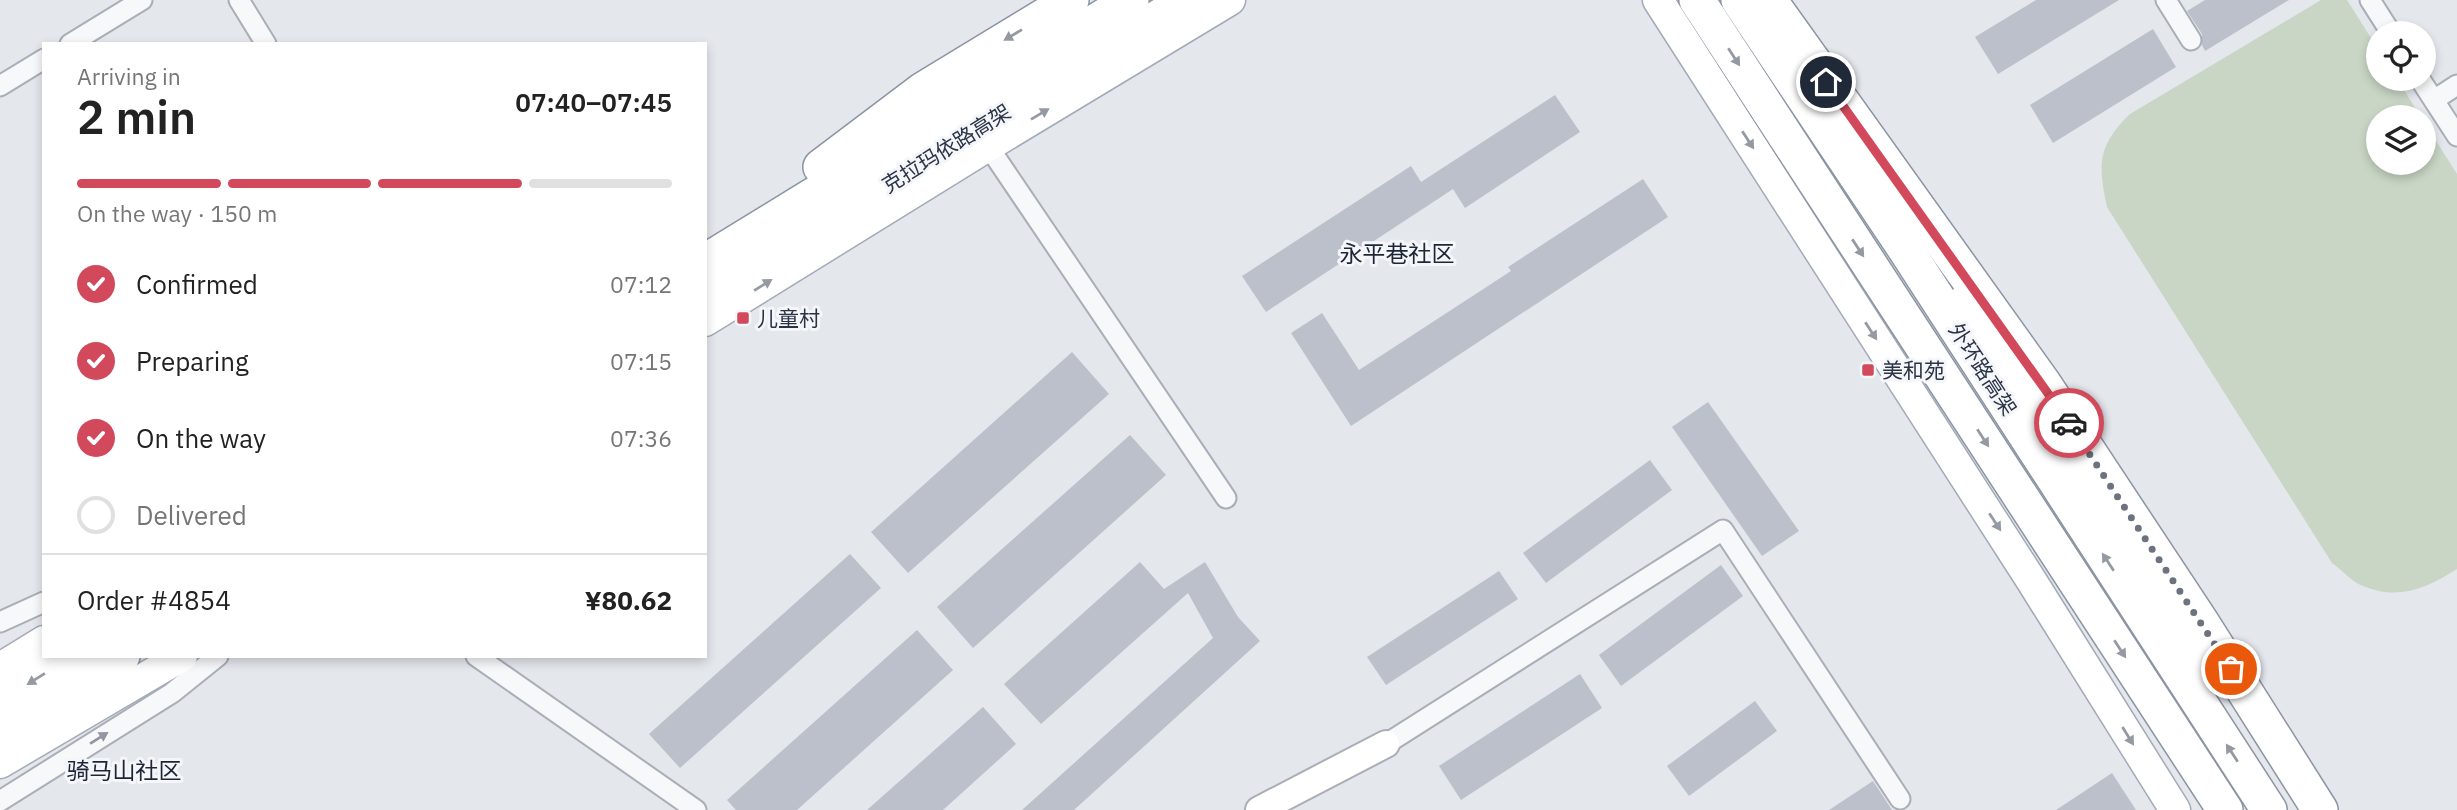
<!DOCTYPE html>
<meta charset="utf-8">
<style>
body{margin:0;font-family:"IBM Plex Sans","Noto Sans SC",sans-serif;background:#f6f6f6;color:#222;height:100vh;display:flex;flex-direction:column;font-size:26px;white-space:nowrap}
*{box-sizing:border-box;margin:0}
p{font-size:23px;color:#767676}
.icon{flex:none;width:38px;height:38px;fill:none;stroke:currentColor;stroke-width:2;stroke-linecap:round;stroke-linejoin:round}
.map{position:relative;flex:1;overflow:hidden}
.sheet{position:absolute;left:42px;top:42px;width:665px;height:616px;display:flex;flex-direction:column;background:#fff;border-radius:0px;box-shadow:0 4px 10px #0003}
.sheet>*{flex:none}
.fabs{position:absolute;left:2366px;top:21px;display:grid;gap:14px}
.fabs a{display:grid;place-items:center;width:70px;height:70px;border-radius:50%;background:#fff;box-shadow:0 4px 10px #0003;font-size:35px}
.pin{position:absolute;display:grid;place-items:center;width:60px;height:60px;color:#fff;margin:-30px;border:4px solid #fff;border-radius:50%;box-shadow:0 2px 7px #0007}
.courier{position:absolute;display:grid;place-items:center;width:70px;height:70px;margin:-35px;border:5px solid #d1495b;border-radius:50%;background:#fff;color:#222;box-shadow:0 2px 9px #0007}
.summary em{font-style:normal;font-weight:600}
.summary div{display:flex;flex-direction:column-reverse}
.summary{display:flex;align-items:center;justify-content:space-between;height:119px;padding:0 35px}
h1{font-size:46px;font-weight:600;line-height:52px}
.bar{display:grid;grid-template-columns:repeat(4,1fr);gap:10px 7px;align-content:center;height:84px;padding:0 35px}
.bar i{height:9px;border-radius:5px;background:#e0e0e0}
.bar .on{background:#d1495b}
.bar p{grid-column:span 4}
.line{display:flex;align-items:center;gap:18px;padding:0 35px;border-top:2px solid #e0e0e0}
.line div{flex:1}
ol{padding:0 35px;list-style:none}
li{display:flex;align-items:center;gap:21px;height:77px}
li p{margin-inline-start:auto}
li .icon{padding:7px;border-radius:50%;background:#d1495b;color:#fff;stroke-width:4}
li:last-child{color:#767676}
li i{width:38px;height:38px;border:4px solid #e0e0e0;border-radius:50%}
.map>svg:first-child{display:block}
</style>
<div class="map">
<svg width="2457" height="810" viewBox="0 0 2457 810">
<rect width="100%" height="100%" fill="#e4e7ec"/>
<path fill="#c9d6c5" d="M2321 0H2347L2378 49V79H2397L2421 117H2378V163H2424V122L2457 174V569C2427 588 2399 601 2363 586 2352 582 2342 570 2332 563L2107 207C2098 165 2097 146 2130 114Z"/>
<g fill="#bbc0ca">
<path d="M2036 0H2119L1998 74 1975 37Z"/>
<path d="M2205 0H2289L2205 51 2202 45V34L2187 11Z"/>
<path d="M2153 29 2176 67 2053 143 2030 105Z"/>
<path d="M1555 95 1580 132 1465 208 1453 189 1266 312 1242 276 1411 166 1421 182Z"/>
<path d="M1643 179 1668 217 1351 426 1291 333 1322 313 1359 370 1511 271 1508 267Z"/>
<path d="M1072 352 1109 394 908 573 871 532Z"/>
<path d="M1708 402 1799 531 1762 556 1672 427Z"/>
<path d="M1130 435 1166 475 973 648 937 607Z"/>
<path d="M1650 460 1672 490 1546 583 1523 553Z"/>
<path d="M850 554 881 588 680 768 649 734Z"/>
<path d="M1140 562 1164 589 1205 562 1238 617 1260 641 1074 810H1022L1213 638 1188 593 1041 724 1004 684Z"/>
<path d="M1721 565 1743 596 1621 686 1599 655Z"/>
<path d="M1499 571 1518 599 1386 685 1367 657Z"/>
<path d="M917 630 953 670 797 810H736L727 800Z"/>
<path d="M1580 674 1602 708 1461 800 1439 766Z"/>
<path d="M1755 701 1777 731 1689 796 1667 766Z"/>
<path d="M983 707 1016 744 943 810H867Z"/>
<path d="M2112 773 2136 810H2056Z"/>
<path d="M1873 781 1892 810H1829Z"/>
</g>
<g fill="none" stroke-linecap="round" stroke-linejoin="round">
<defs>
<g id="street">
<path d="M239 0 266 44"/>
<path d="M2166 0 2191 40"/>
<path d="M2370 0 2391 33"/>
<path d="M70 44 142 0"/>
<path d="M2420 79 2457 136"/>
<path d="M0 86 44 59"/>
<path d="M2434 100 2457 85"/>
<path d="M988 146 1226 498"/>
<path d="M0 622 44 602"/>
<path d="M476 656 696 810"/>
<path d="M1386 744 1723 530 1900 799"/>
<path d="M0 801 172 693 218 656"/>
</g>
<path id="secondary" d="M1259 810 1386 744"/>
<g id="primary">
<path d="M1658 0 2031 580 2175 810"/>
<path d="M1964 300 2186 633 2221 678"/>
<path d="M705 321 988 146 1230 0"/>
<path d="M0 668 44 641"/>
<path d="M0 763 182 656"/>
</g>
<g id="highway">
<path d="M1697 0 2225 810"/>
<path d="M1739 0 1906 250 2269 810"/>
<path d="M1769 0 2043 383 2201 622 2320 810"/>
<path d="M821 167 923 90 1071 0"/>
<path d="M705 262 1131 0"/>
<path d="M705 297 1187 0"/>
<path d="M0 701 72 656"/>
<path d="M0 731 122 656"/>
</g>
</defs>
<use href="#street" stroke="#a9aeb7" stroke-width="23"/>
<use href="#secondary" stroke="#a9aeb7" stroke-width="30"/>
<use href="#primary" stroke="#a3abb8" stroke-width="33"/>
<use href="#highway" stroke="#8b94a3" stroke-width="38"/>
<use href="#street" stroke="#f7f8fa" stroke-width="19"/>
<use href="#secondary" stroke="#fff" stroke-width="26"/>
<use href="#primary" stroke="#fff" stroke-width="30"/>
<use href="#highway" stroke="#fff" stroke-width="35"/>
</g>
<defs><path id="oneway-solid" d="M-6-.8H1V-3.2L6.5 0L1 3.2V.8H-6Z" transform="scale(1.75)"/></defs>
<g fill="#959aa2">
<use href="#oneway-solid" transform="translate(1013 35) rotate(149)"/>
<use href="#oneway-solid" transform="translate(1734 57) rotate(57)"/>
<use href="#oneway-solid" transform="translate(1040 114) rotate(-31)"/>
<use href="#oneway-solid" transform="translate(1748 140) rotate(57)"/>
<use href="#oneway-solid" transform="translate(1858 248) rotate(57)"/>
<use href="#oneway-solid" transform="translate(763 285) rotate(-32)"/>
<use href="#oneway-solid" transform="translate(1871 331) rotate(57)"/>
<use href="#oneway-solid" transform="translate(1983 438) rotate(57)"/>
<use href="#oneway-solid" transform="translate(1995 522) rotate(57)"/>
<use href="#oneway-solid" transform="translate(2108 562) rotate(-123)"/>
<use href="#oneway-solid" transform="translate(2120 649) rotate(57)"/>
<use href="#oneway-solid" transform="translate(36 679) rotate(148)"/>
<use href="#oneway-solid" transform="translate(2128 736) rotate(58)"/>
<use href="#oneway-solid" transform="translate(2232 753) rotate(-123)"/>
</g>
<use fill="#9196a0" href="#oneway-solid" transform="translate(99 738) rotate(-32)"/>
<g fill="none" stroke-linecap="round" stroke-linejoin="round">
<path stroke="#6c737f" stroke-width="7" stroke-dasharray="0 12.6" d="M2069 423 2231 669"/>
<path stroke="#d1495b" stroke-width="9" d="M1826 82 2069 423"/>
</g>
<g fill="#d1495b" stroke="#f4f6f9" stroke-width="2.5">
<rect x="736" y="311" width="14" height="14" rx="3.5"/>
<rect x="1861" y="363" width="14" height="14" rx="3.5"/>
</g>
<g text-anchor="middle" dominant-baseline="central" stroke-width="6" stroke-linejoin="round" paint-order="stroke">
<g font-size="21" fill="#2b3445" stroke="#f4f6f9">
<text transform="translate(946 148) rotate(-32)">克拉玛依路高架</text>
<text transform="translate(1983 369) rotate(57)">外环路高架</text>
</g>
<g font-size="21" fill="#2b3445" stroke="#f4f6f9" text-anchor="start">
<text x="757" y="318">儿童村</text>
<text x="1882" y="370">美和苑</text>
</g>
<g font-size="23" fill="#1d2536" stroke="#f4f6f9">
<text x="1397" y="253">永平巷社区</text>
<text x="124" y="770">骑马山社区</text>
</g>
</g>
</svg>
<div class="fabs">
<a><svg class="icon" aria-label="locate" viewBox="0 0 24 24"><circle cx="12" cy="12" r="6"/><path d="M12 2v4M12 18v4M2 12h4M18 12h4"/></svg></a>
<a><svg class="icon" aria-label="layers" viewBox="0 0 24 24"><path d="M12 4l9 5-9 5-9-5zM3 14l9 5 9-5"/></svg></a>
</div>
<div class="pin" style="left:2231px;top:669px;background:#ea580c"><svg class="icon" aria-label="bag" viewBox="0 0 24 24"><path d="M5 8h14l-1 12H6zM9 8a3 3 0 0 1 6 0"/></svg></div>
<div class="pin" style="left:1826px;top:82px;background:#1f2937"><svg class="icon" aria-label="home" viewBox="0 0 24 24"><path d="M3 11l9-7 9 7M6 9v11h12V9"/></svg></div>
<div class="courier" style="left:2069px;top:423px"><svg class="icon" aria-label="car" viewBox="0 0 24 24"><path d="M5 17H2v-5l4-1 3-4h7l3 4 3 1v5h-3M9 17h6M6 11h13"/><circle cx="7" cy="17" r="2"/><circle cx="17" cy="17" r="2"/></svg></div>
<section class="sheet">
<div class="summary"><div><h1>2 min</h1><p>Arriving in</p></div><em>07:40–07:45</em></div>
<div class="bar"><i class="on"></i><i class="on"></i><i class="on"></i><i></i><p>On the way · 150 m</p></div>
<ol>
<li><svg class="icon" aria-label="check" viewBox="0 0 24 24"><path d="M5 12l5 5 9-10"/></svg>Confirmed<p>07:12</p></li>
<li><svg class="icon" aria-label="check" viewBox="0 0 24 24"><path d="M5 12l5 5 9-10"/></svg>Preparing<p>07:15</p></li>
<li><svg class="icon" aria-label="check" viewBox="0 0 24 24"><path d="M5 12l5 5 9-10"/></svg>On the way<p>07:36</p></li>
<li><i></i>Delivered</li>
</ol>
<div class="line" style="height:91px"><div>Order #4854</div><b>¥80.62</b></div>
</section>
</div>
